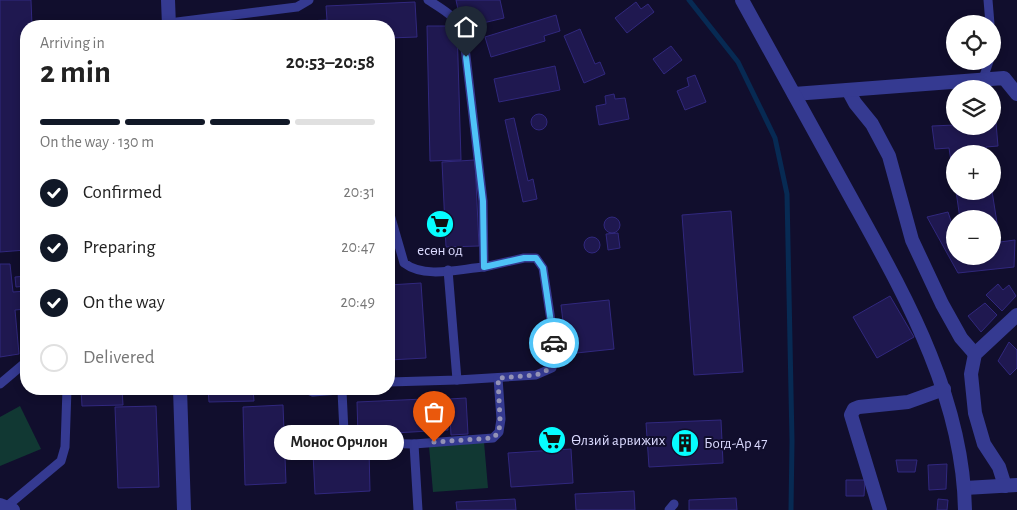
<!DOCTYPE html>
<meta charset="utf-8">
<style>
body{margin:0;font-family:"Alegreya Sans",sans-serif;background:#f2f2f2;color:#222;height:100vh;display:flex;flex-direction:column;font-size:19px;white-space:nowrap}
*{box-sizing:border-box;margin:0}
p{font-size:16px;color:#767676}
.icon{flex:none;width:28px;height:28px;fill:none;stroke:currentColor;stroke-width:2;stroke-linecap:round;stroke-linejoin:round}
.map{position:relative;flex:1;overflow:hidden}
.sheet{position:absolute;left:20px;top:20px;width:375px;height:375px;display:flex;flex-direction:column;background:#fff;border-radius:20px;box-shadow:0 2px 8px #0003}
.sheet>*{flex:none}
.buttons{position:absolute;left:946px;top:15px;display:grid;gap:10px}
.buttons a{display:grid;place-items:center;width:55px;height:55px;border-radius:50%;background:#fff;box-shadow:0 2px 8px #0003;font-size:25px}
.pin{position:absolute;display:grid;place-items:center;width:42px;height:42px;color:#fff;margin:-51px -21px;border-radius:50% 50% 50% 0;rotate:-45deg;box-shadow:0 0 5px #0007}
.pin .icon{rotate:45deg}
.courier{position:absolute;display:grid;place-items:center;width:50px;height:50px;margin:-25px;border:4px solid #4fc3f7;border-radius:50%;background:#fff;color:#222;box-shadow:0 1px 6px #0007}
.bubble{position:absolute;height:35px;border-radius:18px;background:#fff;box-shadow:0 2px 8px #0003;font-size:16px;font-weight:700;line-height:35px;text-align:center}
.headline em{font-style:normal;font-weight:700}
.headline div{display:flex;flex-direction:column-reverse}
.headline{display:flex;align-items:center;justify-content:space-between;height:85px;padding:0 20px}
h1{font-size:32px;font-weight:700;line-height:38px}
.bar{display:grid;grid-template-columns:repeat(4,1fr);gap:8px 5px;align-content:center;height:60px;padding:0 20px}
.bar i{height:6px;border-radius:4px;background:#e0e0e0}
.bar .active{background:#111827}
.bar p{grid-column:span 4}
ol{padding:0 20px;list-style:none}
li{display:flex;align-items:center;gap:15px;height:55px}
li p{margin-inline-start:auto}
li .icon{padding:5px;border-radius:50%;background:#111827;color:#fff;stroke-width:4}
li:last-child{color:#767676}
li i{width:28px;height:28px;border:2px solid #e0e0e0;border-radius:50%}
.map>svg:first-child{display:block}
</style>
<div class="map">
<svg width="1017" height="510" viewBox="0 0 1017 510">
<rect width="100%" height="100%" fill="#110e2d"/>
<g fill="#113833">
<path d="M20 406 41 449 0 466V417Z"/>
<path d="M484 442 488 488 433 492 429 446Z"/>
</g>
<g fill="none" stroke-linecap="round" stroke-linejoin="round">
<path stroke="#072a53" stroke-width="5" d="M689 0 738 62 775 138 787 194 792 441 791 510"/>
</g>
<g fill="#1f1850" stroke="#31287e">
<path d="M0 0H31L32 26H26V250L0 252Z"/>
<path d="M456 0H500L504 18 462 28Z"/>
<path d="M415 2 417 37 389 38V26H209L327 20 326 6Z"/>
<path d="M636 2 641 9 648 4 654 12 627 33 615 18Z"/>
<path d="M556 15 560 31 544 36 545 41 491 57 485 37Z"/>
<path d="M427 26H457L461 160 430 161Z"/>
<path d="M580 29 595 64 600 62 605 74 584 83 564 36Z"/>
<path d="M671 46 682 60 664 74 653 59Z"/>
<path d="M555 66 560 90 499 102 494 79Z"/>
<path d="M695 75 706 102 685 110 677 91 689 86 687 78Z"/>
<path d="M614 94 615 99 625 98 629 119 599 125 596 106 606 104 605 96Z"/>
<circle cx="539" cy="122" r="8"/>
<path d="M514 118 528 181 533 179 537 199 523 202 505 120Z"/>
<path d="M992 123H996L998 146 986 147 987 154H955V188L949 148 935 149 932 126 955 125V126H992Z"/>
<path d="M475 160 479 246 446 247 442 162Z"/>
<path d="M956 191H992L1000 242 1015 240 1014 267 958 273 927 217 948 212 955 233V256H992V219H960Z"/>
<path d="M731 211 743 372 694 375 682 215Z"/>
<circle cx="612" cy="225" r="8"/>
<path d="M618 233 620 248 608 250 606 234Z"/>
<circle cx="592" cy="245" r="8"/>
<path d="M0 264H10L13 292 26 291V309L15 310 19 354 0 357Z"/>
<path d="M26 276V286L16 287 15 277Z"/>
<path d="M421 283 426 358 389 360V285Z"/>
<path d="M998 284 1003 290 1009 285 1016 296 1002 311 986 295Z"/>
<path d="M890 296 914 337 877 358 853 317Z"/>
<path d="M609 300 614 349 567 354 561 305Z"/>
<path d="M985 303 997 315 981 332 968 316Z"/>
<path d="M1009 342 1017 350V368L1010 375 998 361Z"/>
<path d="M81 389H122L123 405 82 406Z"/>
<path d="M208 389H253L254 401 209 402Z"/>
<path d="M446 398 448 430 358 435 357 402Z"/>
<path d="M466 398 468 434 451 435 449 399Z"/>
<path d="M283 405 286 483 245 485 243 407Z"/>
<path d="M156 406 159 487 118 488 115 407Z"/>
<path d="M721 420 723 463 649 467 646 423Z"/>
<path d="M571 449 573 483 511 487 508 453Z"/>
<path d="M369 451 370 491 315 494 313 453Z"/>
<path d="M896 460H917L915 472H898Z"/>
<path d="M947 464 946 489 929 490 928 465Z"/>
<path d="M846 480H865L864 496H846Z"/>
<path d="M634 491 635 510H576L575 494Z"/>
<path d="M736 498 737 510H689V500Z"/>
<path d="M515 499 516 510H457L456 502Z"/>
<path d="M938 499 948 500 947 510H937Z"/>
</g>
<g fill="none" stroke-linecap="round" stroke-linejoin="round">
<g stroke="#353a91" stroke-width="9">
<path d="M988 0 990 24"/>
<path d="M169 23 297 7 309 0"/>
<path d="M983 79 989 61"/>
<path d="M389 211 404 263C425 279 459 269 484 267L483 201 464 39C458 17 447 12 428 0"/>
<path d="M448 270 457 380"/>
<path d="M389 382 457 380 536 375 552 368 556 354 543 268 536 258H524L484 267"/>
<path d="M0 384 26 362"/>
<path d="M306 389 313 392 352 389"/>
<path d="M342 391 344 432 362 443 414 444 493 438 499 432 501 419 498 378"/>
<path d="M414 444 418 510"/>
<path d="M6 507 61 461 65 447 67 389"/>
<path d="M669 510 674 504"/>
</g>
<g stroke="#353a91" stroke-width="14">
<path d="M168 0 169 26"/>
<path d="M848 90 855 103 872 124 889 156 912 240 942 304 961 338 975 354"/>
<path d="M794 94 1004 78 1017 94"/>
<path d="M180 389 184 510"/>
<path d="M1005 486 999 467 984 444 975 413 971 374 975 354 1017 315"/>
<path d="M965 488 1017 485"/>
<path d="M880 510 851 415 854 409 859 407 908 402 944 389"/>
</g>
<g stroke="#353a91" stroke-width="14">
<path d="M742 0C778 65 814 131 850 196 904 294 963 395 965 510"/>
<path d="M0 505 13 510"/>
</g>
</g>
<g fill="none" stroke-linecap="round" stroke-linejoin="round">
<path stroke="#9493b6" stroke-width="5" stroke-dasharray="0 9" d="M434 442 493 438 499 432 500 419 498 378 536 375 552 368 556 354 554 343"/>
<path stroke="#4fc3f7" stroke-width="6" d="M466 57 483 201 484 267 524 258H536L543 268 554 343"/>
</g>
<defs>
<symbol id="supermarket-disc" viewBox="-11 -11 22 22"><circle r="9.5" fill="#06fdff" stroke="#110e2d"/><path d="M-6-5.5h2.5l.6 2H6L4.5 2H-2.5L-4.4-4H-6ZM-1.5 3.2a1.3 1.3 0 1 0 .1 0ZM3 3.2a1.3 1.3 0 1 0 .1 0Z" fill="#111"/></symbol>
<symbol id="building-disc" viewBox="-11 -11 22 22"><circle r="9.5" fill="#06fdff" stroke="#110e2d"/><path d="M-4-6H4V6H1V3H-1V6H-4ZM-2.5-4.3h1.7v1.8h-1.7ZM.8-4.3h1.7v1.8H.8ZM-2.5-1h1.7V.8h-1.7ZM.8-1h1.7V.8H.8Z" fill="#111"/></symbol>
</defs>
<g fill-rule="evenodd">
<use href="#supermarket-disc" x="424" y="208" width="32" height="32"/>
<use href="#supermarket-disc" x="536" y="424" width="32" height="32"/>
<use href="#building-disc" x="669" y="427" width="32" height="32"/>
</g>
<g text-anchor="middle" dominant-baseline="central" stroke-width="4" stroke-linejoin="round" paint-order="stroke">
<g font-size="15" fill="#dbdaff" stroke="#110e2d" text-anchor="start">
<text x="440" y="250" text-anchor="middle">есөн од</text>
<text x="571" y="440">Өлзий арвижих</text>
<text x="704" y="443">Богд-Ар 47</text>
</g>
</g>
</svg>
<div class="buttons">
<a><svg class="icon" aria-label="locate" viewBox="0 0 24 24"><circle cx="12" cy="12" r="6"/><path d="M12 2v4M12 18v4M2 12h4M18 12h4"/></svg></a>
<a><svg class="icon" aria-label="layers" viewBox="0 0 24 24"><path d="M12 4l9 5-9 5-9-5zM3 14l9 5 9-5"/></svg></a>
<a>+</a>
<a>−</a>
</div>
<div class="pin" style="left:434px;top:442px;background:#ea580c"><svg class="icon" aria-label="bag" viewBox="0 0 24 24"><path d="M5 8h14l-1 12H6zM9 8a3 3 0 0 1 6 0"/></svg></div>
<div class="pin" style="left:466px;top:57px;background:#1f2937"><svg class="icon" aria-label="home" viewBox="0 0 24 24"><path d="M3 11l9-7 9 7M6 9v11h12V9"/></svg></div>
<div class="courier" style="left:554px;top:343px"><svg class="icon" aria-label="car" viewBox="0 0 24 24"><path d="M5 17H2v-5l4-1 3-4h7l3 4 3 1v5h-3M9 17h6M6 11h13"/><circle cx="7" cy="17" r="2"/><circle cx="17" cy="17" r="2"/></svg></div>
<div class="bubble" style="left:274px;top:425px;width:130px">Монос Орчлон</div>
<section class="sheet">
<div class="headline"><div><h1>2 min</h1><p>Arriving in</p></div><em>20:53–20:58</em></div>
<div class="bar"><i class="active"></i><i class="active"></i><i class="active"></i><i></i><p>On the way · 130 m</p></div>
<ol>
<li><svg class="icon" aria-label="check" viewBox="0 0 24 24"><path d="M5 12l5 5 9-10"/></svg>Confirmed<p>20:31</p></li>
<li><svg class="icon" aria-label="check" viewBox="0 0 24 24"><path d="M5 12l5 5 9-10"/></svg>Preparing<p>20:47</p></li>
<li><svg class="icon" aria-label="check" viewBox="0 0 24 24"><path d="M5 12l5 5 9-10"/></svg>On the way<p>20:49</p></li>
<li><i></i>Delivered</li>
</ol>
</section>
</div>
